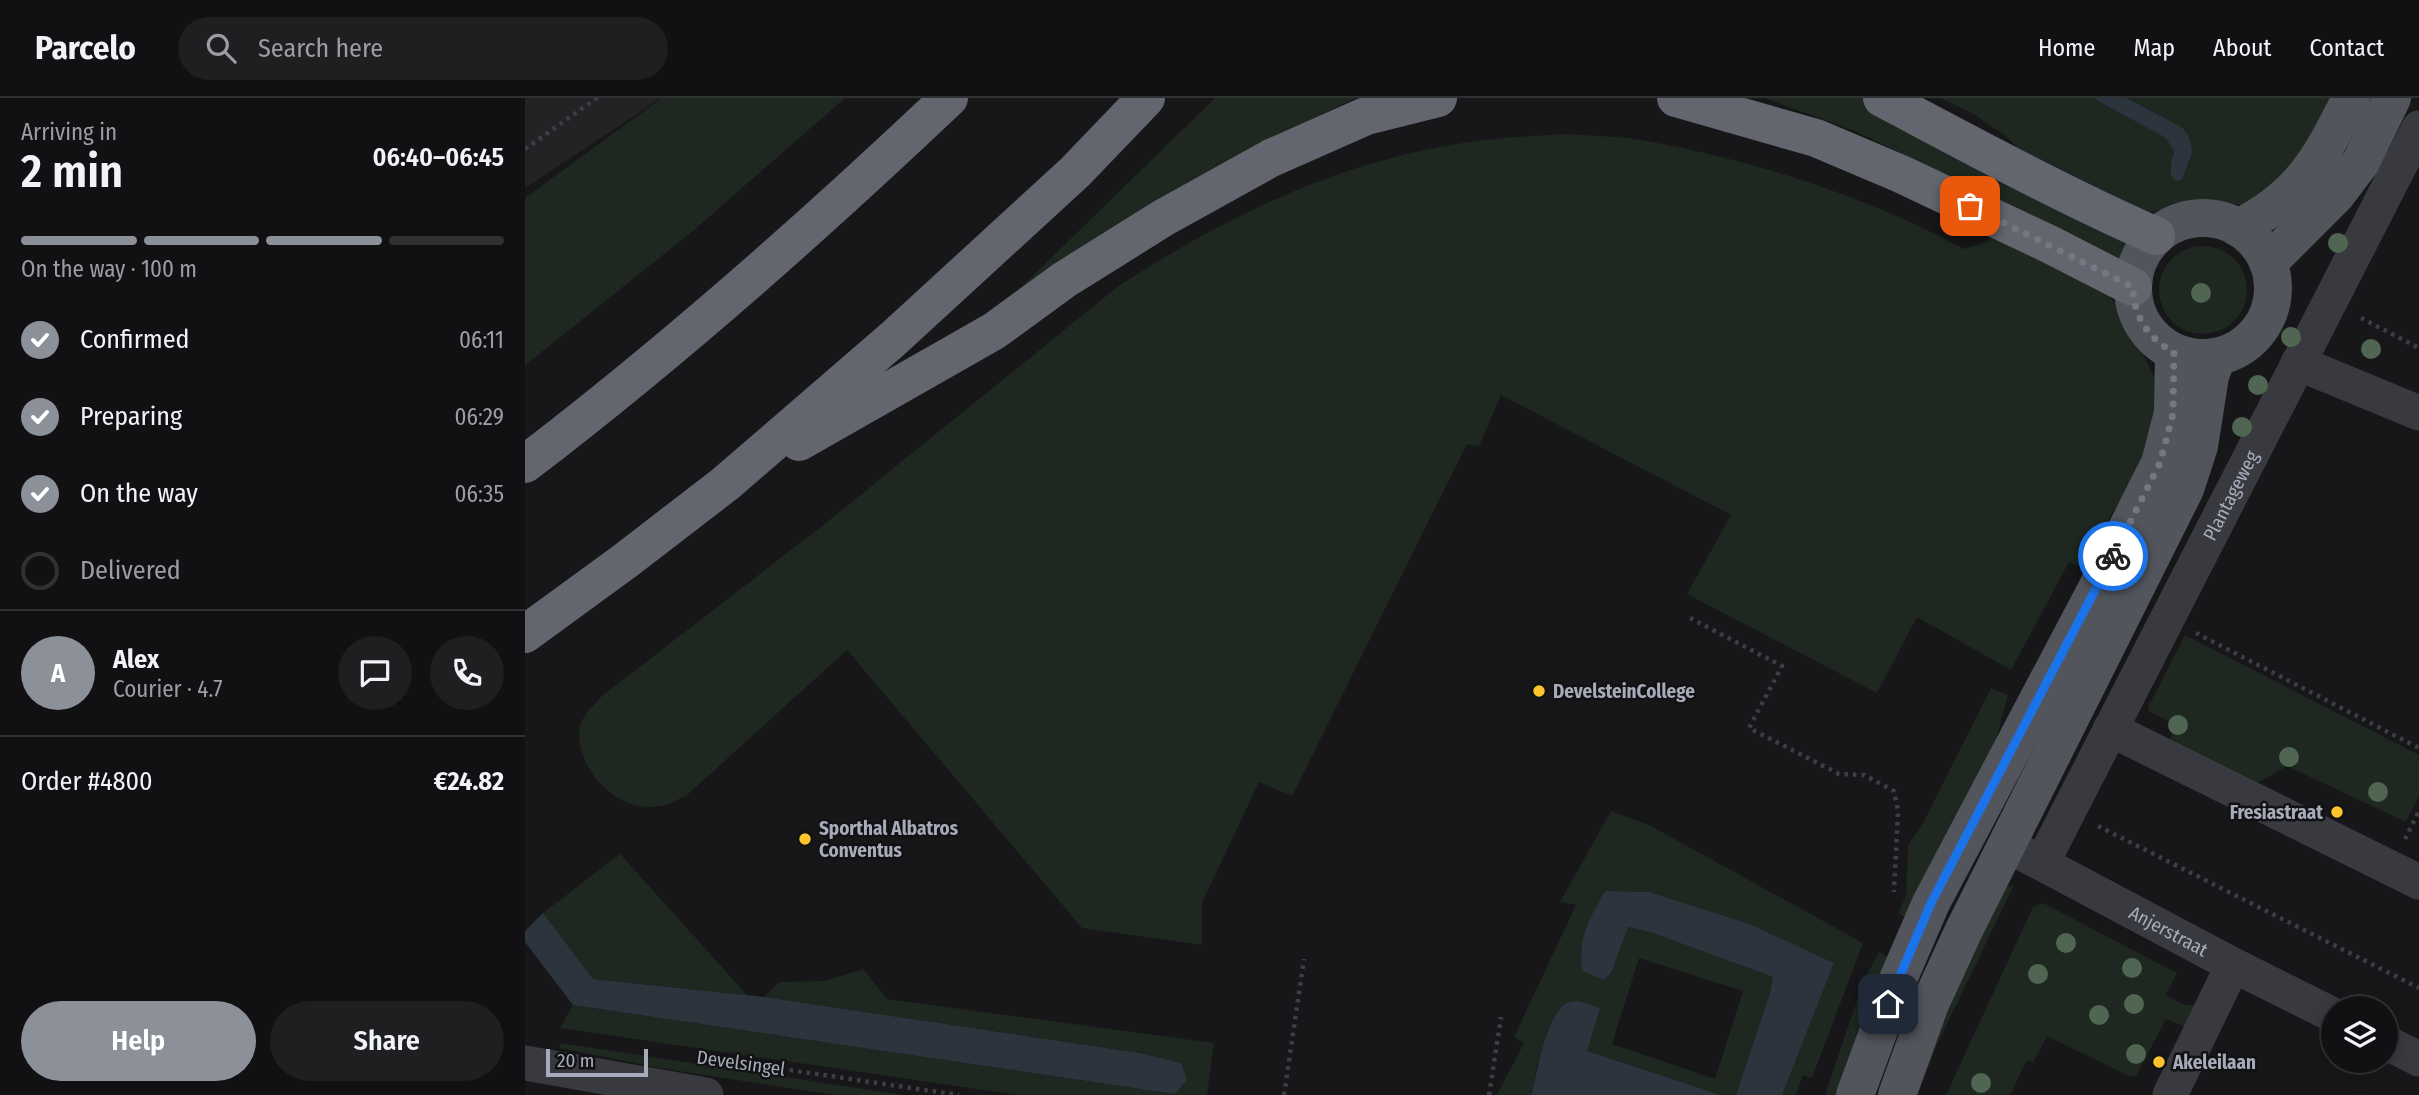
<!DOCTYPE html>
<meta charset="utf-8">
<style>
body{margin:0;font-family:"Fira Sans Condensed",sans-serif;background:#1e1f21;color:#f1f3f6;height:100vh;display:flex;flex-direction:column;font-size:26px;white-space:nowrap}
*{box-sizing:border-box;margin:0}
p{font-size:23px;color:#9c9da0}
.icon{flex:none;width:38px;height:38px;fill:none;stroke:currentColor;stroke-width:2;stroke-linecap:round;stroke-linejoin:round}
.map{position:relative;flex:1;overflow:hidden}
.panel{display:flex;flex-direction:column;background:#111113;width:525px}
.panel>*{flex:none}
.buttons{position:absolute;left:1796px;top:898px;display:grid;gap:14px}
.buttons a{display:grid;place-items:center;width:77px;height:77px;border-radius:50%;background:#111113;box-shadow:0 4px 18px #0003,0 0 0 2px #303133;font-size:35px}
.scale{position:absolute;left:21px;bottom:18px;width:102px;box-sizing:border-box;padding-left:7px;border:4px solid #a8acba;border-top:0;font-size:19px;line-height:24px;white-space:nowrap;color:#a8acba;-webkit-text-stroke:5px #121214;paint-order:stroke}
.pin{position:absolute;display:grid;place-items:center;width:60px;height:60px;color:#fff;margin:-30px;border-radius:14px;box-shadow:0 4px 10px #0006}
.courier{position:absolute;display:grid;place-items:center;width:70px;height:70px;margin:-35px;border:5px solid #1a73e8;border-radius:50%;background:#fff;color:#222;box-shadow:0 2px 9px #0007}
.headline em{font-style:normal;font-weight:600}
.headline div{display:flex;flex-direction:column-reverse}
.headline{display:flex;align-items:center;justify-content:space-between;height:119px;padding:0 21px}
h1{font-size:46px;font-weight:600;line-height:52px}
.bar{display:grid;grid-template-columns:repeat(4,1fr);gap:10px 7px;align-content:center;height:84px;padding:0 21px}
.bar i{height:9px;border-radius:5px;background:#303133}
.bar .on{background:#8c9099}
.bar p{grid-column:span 4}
.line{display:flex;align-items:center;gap:18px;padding:0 21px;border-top:2px solid #303133}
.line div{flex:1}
.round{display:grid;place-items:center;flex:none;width:74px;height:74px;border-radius:37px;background:#1e1f21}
ol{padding:0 21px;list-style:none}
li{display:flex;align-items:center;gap:21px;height:77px}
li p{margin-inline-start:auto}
li .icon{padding:7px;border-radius:50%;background:#8c9099;color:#fff;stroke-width:4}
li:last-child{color:#9c9da0}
li i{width:38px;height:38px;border:4px solid #303133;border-radius:50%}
.cta{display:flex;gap:14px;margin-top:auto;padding:14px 21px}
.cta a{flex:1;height:80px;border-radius:42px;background:#8c9099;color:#fff;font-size:28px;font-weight:600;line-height:80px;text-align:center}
.cta a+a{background:#1e1f21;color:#f1f3f6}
header{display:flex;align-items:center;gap:42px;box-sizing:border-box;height:98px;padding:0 35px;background:#111113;border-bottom:2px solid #303133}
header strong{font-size:33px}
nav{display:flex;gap:38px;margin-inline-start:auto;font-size:24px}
.search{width:490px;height:63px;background:#1e1f21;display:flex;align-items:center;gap:18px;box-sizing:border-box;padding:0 24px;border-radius:38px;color:#9c9da0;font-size:26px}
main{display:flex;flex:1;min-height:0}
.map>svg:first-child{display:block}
</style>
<header>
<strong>Parcelo</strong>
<div class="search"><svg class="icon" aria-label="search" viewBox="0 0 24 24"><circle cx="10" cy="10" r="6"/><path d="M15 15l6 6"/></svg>Search here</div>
<nav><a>Home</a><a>Map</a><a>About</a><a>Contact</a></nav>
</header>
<main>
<section class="panel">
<div class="headline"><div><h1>2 min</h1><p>Arriving in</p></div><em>06:40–06:45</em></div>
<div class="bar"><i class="on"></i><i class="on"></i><i class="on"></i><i></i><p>On the way · 100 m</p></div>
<ol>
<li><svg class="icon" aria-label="check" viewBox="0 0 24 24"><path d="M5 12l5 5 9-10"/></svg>Confirmed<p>06:11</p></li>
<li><svg class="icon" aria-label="check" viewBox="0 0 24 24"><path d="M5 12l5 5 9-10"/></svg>Preparing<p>06:29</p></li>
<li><svg class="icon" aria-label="check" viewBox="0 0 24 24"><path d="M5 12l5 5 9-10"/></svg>On the way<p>06:35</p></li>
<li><i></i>Delivered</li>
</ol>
<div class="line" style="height:126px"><b class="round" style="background:#8c9099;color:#fff">A</b><div><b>Alex</b><p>Courier · 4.7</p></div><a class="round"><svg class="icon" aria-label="chat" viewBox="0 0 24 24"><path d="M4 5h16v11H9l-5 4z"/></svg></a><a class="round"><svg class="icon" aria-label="phone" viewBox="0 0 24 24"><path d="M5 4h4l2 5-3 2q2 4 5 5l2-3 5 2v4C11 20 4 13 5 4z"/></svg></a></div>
<div class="line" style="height:91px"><div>Order #4800</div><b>€24.82</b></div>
<div class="cta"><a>Help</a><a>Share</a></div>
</section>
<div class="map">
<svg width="1894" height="997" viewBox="0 0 1894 997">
<rect width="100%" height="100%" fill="#171719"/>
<path fill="#232326" d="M0 0H136L0 90Z"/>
<g fill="#1e2720" fill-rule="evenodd">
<path d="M137 0H320L169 132 0 267V100Z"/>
<path d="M690 0H831L744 42 487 198Z"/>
<path d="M1239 0H1338L1607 141 1594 166 1462 97 1330 33Z"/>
<path d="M1415 0H1568L1642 40 1649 53 1644 73 1664 66 1620 11 1601 0H1806L1789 34 1762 74 1723 105 1712 107 1665 106 1621 115 1503 61 1481 38 1447 15Z"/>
<path d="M1042 36C1068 38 1096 38 1122 43 1231 63 1341 98 1439 151L1456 146 1469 138 1579 190 1590 205 1606 243 1617 254 1634 289 1619 366 1553 468 1544 464 1486 572 1392 519 1352 595 1162 496 1206 417 976 297 954 348 942 346 767 698 734 684 677 805V847L557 830 322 552 161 698C153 701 144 707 135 708 94 716 53 674 54 633 55 619 68 608 77 598L297 428 595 187C706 115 819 61 952 43 981 39 1012 38 1042 36Z"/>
<circle cx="1678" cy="192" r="44"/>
<path d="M1660 537 1894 657V698L1881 724 1762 668 1731 686 1644 643 1649 632 1646 630 1648 625 1624 614 1623 609Z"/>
<path d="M1466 590 1483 597 1463 670 1386 823 1373 815 1381 798 1383 747 1398 725Z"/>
<path d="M1086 713 1126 728 1338 845 1287 980 1278 977 1271 997H1257L1309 865 1225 826 1124 794 1080 793 1056 850 1057 873H1087L1102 829 1125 834 1248 879 1245 895 1211 997H1196L1062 953 1012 967 1007 997H972L999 945 989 939 1051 807 1035 804ZM1114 860 1218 893 1190 981 1087 946Z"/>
<path d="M95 756 222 897 68 881 18 815Z"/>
<path d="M1489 787 1412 947 1392 997 1400 940 1480 789Z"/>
<path d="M1518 805 1652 875 1641 897 1659 907H1675L1663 930 1641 921 1611 978H1604L1522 938 1508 965 1502 962 1485 997H1421L1508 809Z"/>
<path d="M1354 854 1366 861 1317 997H1300L1339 882Z"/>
<path d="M338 871 362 901 689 945 682 997H492L35 930 48 907 650 996 656 965 615 955 239 899 255 884 300 883Z"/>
<path d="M35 945 378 997H309L135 970 34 950Z"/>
</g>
<g fill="#2c353e">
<path d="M1568 0H1601L1658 30 1665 41 1667 55 1657 81 1651 83C1641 75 1647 63 1649 53L1641 40Z"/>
<path d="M1080 793 1124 794 1225 826 1309 865 1257 997H1211L1245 895 1248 879 1125 834 1103 829 1087 873 1079 882 1057 873C1053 839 1064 822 1080 793Z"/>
<path d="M18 815 68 881 239 899 615 955 656 965 662 982 650 996 48 907 0 844V833Z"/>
<path d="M1053 903 1075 910 1062 953 1196 997H1007C1011 976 1022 915 1042 905 1042 905 1052 903 1053 903Z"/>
</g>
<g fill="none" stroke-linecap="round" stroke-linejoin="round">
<g stroke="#3d3f45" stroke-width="4.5" stroke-dasharray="3.5 5" stroke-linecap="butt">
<path d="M0 51 72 0"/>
<path d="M1836 220 1894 250"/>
<path d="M1165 520 1257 568 1224 630 1314 676 1339 677 1369 693 1373 713 1369 794"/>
<path d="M1671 535 1894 650"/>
<path d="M1573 728 1894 890"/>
<path d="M1880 741 1894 713"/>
<path d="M189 961 434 997"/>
<path d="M759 997 779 861"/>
<path d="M964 997 976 919"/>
</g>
<g stroke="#393a40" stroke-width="35">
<path d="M1773 265 1894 315"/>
<path d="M1585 631 1894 784"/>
<path id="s1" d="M1497 755 1708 867 1808 917"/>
<path id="s2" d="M1517 765 1894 30"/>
<path d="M1860 944 1894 961"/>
<path d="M0 965 181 997"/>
<path d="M1645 997 1708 867"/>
</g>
<g stroke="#53555d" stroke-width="38">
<circle cx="1678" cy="190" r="70"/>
<path d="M1713 130C1777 98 1795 61 1826 0"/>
<path d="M1743 165 1811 97 1836 64 1867 0"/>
<path d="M1330 997 1371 886 1406 805 1571 492 1635 365 1648 315 1649 254"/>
<path d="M1372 997 1405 906 1439 832 1660 391 1674 348 1685 278 1692 259"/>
</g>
<g stroke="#63666f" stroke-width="38">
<path d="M1151 0 1291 40 1376 76 1524 146 1608 189"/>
<path d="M1357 0C1448 48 1538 97 1631 138"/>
<path d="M274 344 469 233 539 182 638 120 746 60 841 18 913 0"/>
<path d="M0 366C148 253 289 128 424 0"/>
<path d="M0 536 100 463 200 386 368 241 550 74 621 0"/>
</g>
</g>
<g fill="#506653">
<circle cx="1813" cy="145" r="10"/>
<circle cx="1676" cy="195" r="10"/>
<circle cx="1766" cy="239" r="10"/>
<circle cx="1846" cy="251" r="10"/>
<circle cx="1733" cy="287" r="10"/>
<circle cx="1717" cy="329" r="10"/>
<circle cx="1653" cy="627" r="10"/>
<circle cx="1764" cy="659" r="10"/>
<circle cx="1853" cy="694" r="10"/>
<circle cx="1541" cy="845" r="10"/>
<circle cx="1607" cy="870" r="10"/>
<circle cx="1513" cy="876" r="10"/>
<circle cx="1609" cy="906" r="10"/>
<circle cx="1574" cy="917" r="10"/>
<circle cx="1611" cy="956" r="10"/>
<circle cx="1456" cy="985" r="10"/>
</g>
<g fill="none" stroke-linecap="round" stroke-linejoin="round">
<path stroke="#757882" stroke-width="7" stroke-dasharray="0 12.6" d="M1445 108 1608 189C1608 217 1624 242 1649 254L1648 316 1635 365 1588 458"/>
<path stroke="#1a73e8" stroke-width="9" d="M1363 906 1406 805 1588 458"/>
</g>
<g fill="#fdc42b" stroke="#121214" stroke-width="2.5">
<circle cx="1014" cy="593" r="7"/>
<circle cx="1812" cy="714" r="7"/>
<circle cx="280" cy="741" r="7"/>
<circle cx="1634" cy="964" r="7"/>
</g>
<g text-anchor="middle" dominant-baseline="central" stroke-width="5" stroke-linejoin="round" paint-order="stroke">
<g font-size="19" fill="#a8acba" stroke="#121214">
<text stroke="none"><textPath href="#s2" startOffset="413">Plantageweg</textPath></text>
<text stroke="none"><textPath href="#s1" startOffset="166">Anjerstraat</textPath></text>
<text transform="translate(216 965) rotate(8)">Develsingel</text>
</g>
<g font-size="19" font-weight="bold" fill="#a8acba" stroke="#121214" text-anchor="start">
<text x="1028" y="593">DevelsteinCollege</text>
<text x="1798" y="714" text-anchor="end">Fresiastraat</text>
<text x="294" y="730">Sporthal Albatros<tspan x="294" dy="22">Conventus</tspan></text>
<text x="1648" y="964">Akeleilaan</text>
</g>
</g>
</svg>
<div class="buttons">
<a><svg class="icon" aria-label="layers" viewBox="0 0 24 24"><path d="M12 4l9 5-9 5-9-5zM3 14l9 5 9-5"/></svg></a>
</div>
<div class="scale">20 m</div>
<div class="pin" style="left:1445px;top:108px;background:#ea580c"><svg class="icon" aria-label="bag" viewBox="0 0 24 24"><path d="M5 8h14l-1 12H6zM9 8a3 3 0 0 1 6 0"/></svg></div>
<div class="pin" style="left:1363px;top:906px;background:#1f2937"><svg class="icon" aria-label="home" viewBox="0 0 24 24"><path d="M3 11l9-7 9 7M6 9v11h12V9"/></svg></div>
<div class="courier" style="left:1588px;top:458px"><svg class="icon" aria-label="bike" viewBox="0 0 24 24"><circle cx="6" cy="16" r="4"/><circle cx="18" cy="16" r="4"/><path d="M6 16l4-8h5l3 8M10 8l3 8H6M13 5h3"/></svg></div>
</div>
</main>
